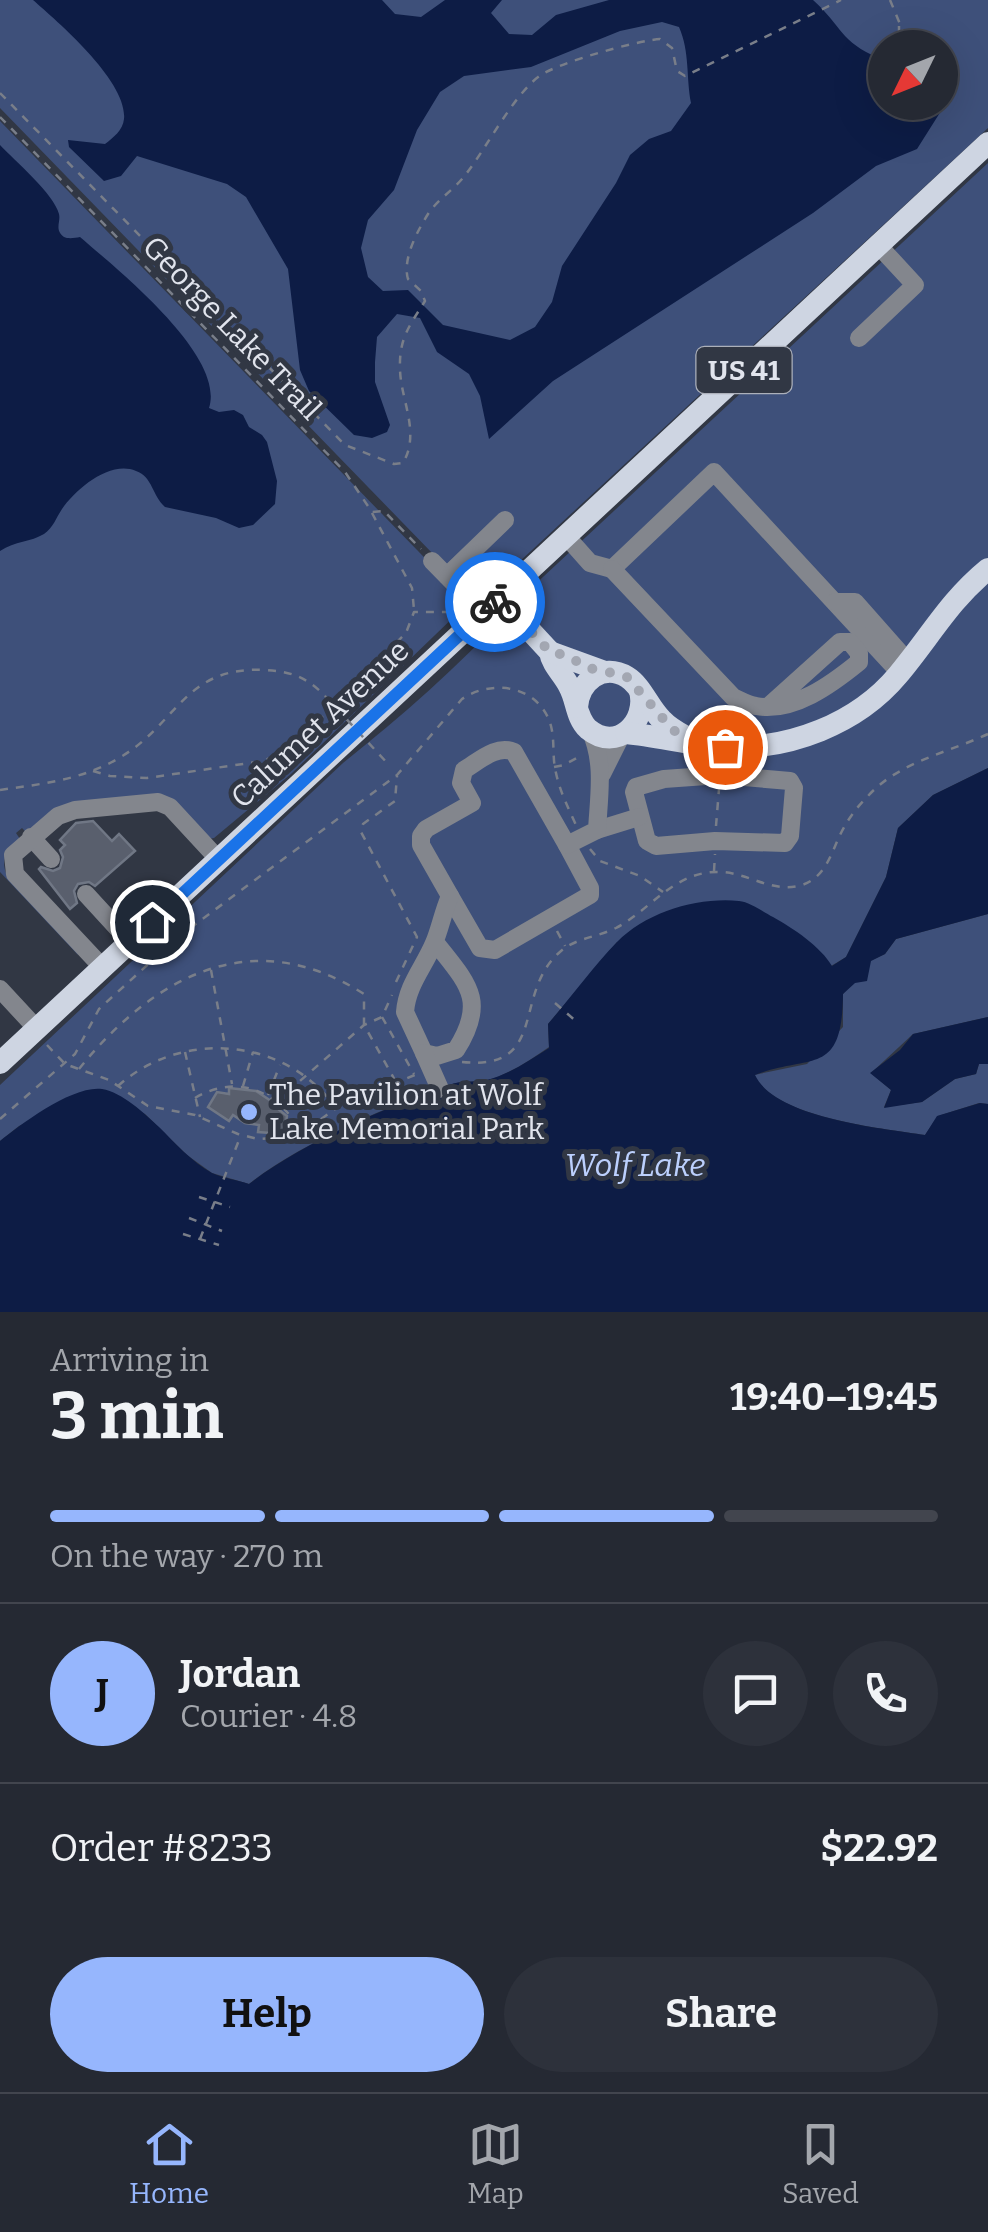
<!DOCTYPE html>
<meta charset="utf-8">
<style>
body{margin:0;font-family:Bitter,serif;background:#2d313b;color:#f1f3f6;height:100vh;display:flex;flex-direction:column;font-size:38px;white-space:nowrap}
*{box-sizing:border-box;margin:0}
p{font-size:32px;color:#a3a6ac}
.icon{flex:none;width:55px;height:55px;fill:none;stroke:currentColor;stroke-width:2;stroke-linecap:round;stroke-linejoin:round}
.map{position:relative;height:1312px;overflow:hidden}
.drawer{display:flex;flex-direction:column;background:#252933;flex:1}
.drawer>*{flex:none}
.needle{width:65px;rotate:227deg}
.buttons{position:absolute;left:868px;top:30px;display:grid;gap:20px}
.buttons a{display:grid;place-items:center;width:90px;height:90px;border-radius:50%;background:#252933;box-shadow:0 10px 40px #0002,0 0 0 2px #42454e;font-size:50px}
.pin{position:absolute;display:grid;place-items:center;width:85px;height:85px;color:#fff;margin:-42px;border:5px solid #fff;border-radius:50%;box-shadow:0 2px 10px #0007}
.courier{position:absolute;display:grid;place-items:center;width:100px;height:100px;margin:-50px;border:8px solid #1a73e8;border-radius:50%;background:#fff;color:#222;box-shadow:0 2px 12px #0007}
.summary em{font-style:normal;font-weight:700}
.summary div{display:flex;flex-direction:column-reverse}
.summary{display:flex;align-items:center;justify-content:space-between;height:170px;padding:0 50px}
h1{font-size:65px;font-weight:700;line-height:75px}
.bar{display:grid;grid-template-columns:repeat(4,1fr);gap:15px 10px;align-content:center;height:120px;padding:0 50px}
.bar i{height:12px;border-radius:8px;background:#42454e}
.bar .active{background:#96b6fd}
.bar p{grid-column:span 4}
.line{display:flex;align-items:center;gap:25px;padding:0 50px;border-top:2px solid #42454e}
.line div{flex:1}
.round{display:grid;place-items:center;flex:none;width:105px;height:105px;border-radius:52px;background:#2d313b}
.action{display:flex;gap:20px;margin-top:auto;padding:20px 50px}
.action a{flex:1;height:115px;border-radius:60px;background:#96b6fd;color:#111;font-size:40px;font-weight:700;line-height:115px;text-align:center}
.action a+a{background:#2d313b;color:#f1f3f6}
.tabs{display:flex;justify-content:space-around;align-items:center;height:140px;border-top:2px solid #42454e;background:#252933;font-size:28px;color:#a3a6ac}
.tabs a{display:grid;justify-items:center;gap:5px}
.tabs .active{color:#96b6fd}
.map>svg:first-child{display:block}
</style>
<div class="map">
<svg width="988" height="1312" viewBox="0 0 988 1312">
<rect width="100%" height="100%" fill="#313744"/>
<g fill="#3e507a" fill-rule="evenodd">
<path d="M0 0H988V128L506 574 474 592 468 590 0 108ZM885 48H940V102H885Z"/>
<path d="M0 121 453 587 463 608 291 774 214 838 208 839 171 800 115 804 28 834 22 828 16 833 20 839C9 851 0 857 6 873L75 947 78 955 0 872Z"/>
<path d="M988 163V768L933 795 898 828 886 877 846 957 831 966 617 942 548 1024 549 1047C530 1060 510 1074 488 1080 475 1083 462 1080 449 1085 390 1105 297 1145 249 1184L212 1173 187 1155 145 1114 101 1089 19 1126 0 1141V1085L343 763C410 710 472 654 529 590Z"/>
<path d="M988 914V1017L913 1034 871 1073 891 1090 884 1107 922 1102 955 1079 976 1074 979 1064H988V1104L979 1103 938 1116 925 1135C881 1128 775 1118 754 1075L807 1064 843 1027V994L870 961 885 954 896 939Z"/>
</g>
<g fill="#0d1c45" fill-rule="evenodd">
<path d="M33 0H382L395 14 421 17 445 0H502L491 13 509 34 532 35 556 15 609 0H813C842 26 840 42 879 58L885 75V102L934 103 941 111 917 149 876 166 813 213 553 381 489 439 480 396 469 374 437 352 420 318 397 314 377 337 375 362V382L390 425 387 432 372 438 354 435 309 391 300 370 288 269 246 197 227 184 137 156 121 176 104 181 69 147 68 140 105 144C113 138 123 130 124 119 128 82 58 22 33 0ZM662 22 679 27C690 52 686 77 691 103L671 131 649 139 630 155 616 183 562 266 552 302 535 327 510 340 443 325 408 290 383 291 368 277 361 248 368 220 394 190 417 130 440 92 464 76 531 67 620 31Z"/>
<path d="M0 145C15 161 54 194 59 214 61 222 54 230 64 237 68 239 75 238 80 237 118 270 226 356 209 408L219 412 234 410 243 415 249 427 262 435 267 442 277 481 275 504 253 525 239 528 216 518 165 507C152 496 153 477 136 471 110 460 76 489 62 509 56 518 53 528 44 534 31 542 15 541 0 551Z"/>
<path d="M988 768V914L896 939 885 954 871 961 867 981 855 983 843 994C842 1078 812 1053 755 1075 775 1118 881 1128 925 1135L937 1116 980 1103 988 1104V1312H0V1141C21 1124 73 1085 102 1089 122 1092 145 1114 159 1127 175 1143 192 1162 212 1173 223 1178 237 1180 249 1184 300 1144 387 1107 449 1085 461 1080 475 1083 487 1080 510 1074 530 1060 549 1048L548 1024C571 997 593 967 617 942 647 912 697 897 739 901 750 902 763 912 773 917 793 928 821 947 832 966L846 957 886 877 898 828 933 795Z"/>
<path d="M988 1017V1064H979L976 1074 955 1079 922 1102 884 1108 891 1090 870 1073 900 1050 913 1034Z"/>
</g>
<g fill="#595f6d" stroke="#707785" stroke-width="2.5">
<path d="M93 821 112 841 119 834 135 851 95 886 89 882 78 884 74 891 77 903 70 909 39 869 41 867 53 871 60 868 63 857 60 850 65 845 60 840 76 823Z"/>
<path d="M229 1088 256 1091 280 1107 278 1109 287 1116 284 1134 258 1132 259 1125 245 1123 233 1115 229 1121 208 1107 217 1092 229 1094Z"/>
</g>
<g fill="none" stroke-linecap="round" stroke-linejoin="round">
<g stroke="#797e89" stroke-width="2.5" stroke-dasharray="8 8" stroke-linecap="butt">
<path d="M890 0 910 48"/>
<path d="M899 26V48"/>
<path d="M0 93 345 445 394 464 403 463C421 432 400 399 400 368 399 338 410 325 425 301L421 291 408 279C402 259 418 230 428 214 438 199 455 189 466 174 486 149 515 92 541 75 561 62 635 41 660 39L672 48 677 71 685 76 841 0"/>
<path d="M0 117 345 472 372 512 384 511 421 549"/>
<path d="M372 513 412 588 414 610"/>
<path d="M484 633 497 645 507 634"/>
<path d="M554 767 564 765 582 755"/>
<path d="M93 771 110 776 147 778 263 761 290 749 406 633 414 612H459"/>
<path d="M0 790C41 784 82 780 119 758 178 724 184 666 264 670 290 671 307 677 325 696"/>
<path d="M716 826 719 789"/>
<path d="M590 849 600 861 640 876 663 892"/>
<path d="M714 871 715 854"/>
<path d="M557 931 565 946"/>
<path d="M211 970 232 1084"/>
<path d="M396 982 417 937 361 832 363 824 395 801 397 776"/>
<path d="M555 1003 577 1022"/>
<path d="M382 1017 414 1074"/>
<path d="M47 1045 65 1064 109 1080 148 1106 195 1115 238 1134 258 1139 296 1137 335 1109 417 1074"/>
<path d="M185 1052 200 1117"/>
<path d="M462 1062C550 1071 511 993 561 951 576 938 598 937 616 928 653 908 675 870 721 872 749 873 773 894 802 885 826 877 831 853 841 833 848 819 857 807 868 796 899 762 947 753 988 734"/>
<path d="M79 1069C155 975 253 923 364 994V1025L396 1082"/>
<path d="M118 1086C181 1029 285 1037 335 1107"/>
<path d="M243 1086 253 1052"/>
<path d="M268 1095 280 1065"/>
<path d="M195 1098C237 1073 280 1091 301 1133"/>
<path d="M276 1102 364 1025 382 1017 392 995"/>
<path d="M0 1119 75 1054 99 1009 178 937 397 775 462 699C493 678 540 686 551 726 555 742 552 758 556 773 560 792 568 807 576 825"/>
<path d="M199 1197 230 1207"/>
<path d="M189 1218 222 1231"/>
<path d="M183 1234 219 1245"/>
<path d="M200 1239 241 1135"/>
</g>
<g stroke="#83868d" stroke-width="18">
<path d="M859 338 915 285 878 245"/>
<path d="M566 536 590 563 612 569 714 472 900 673"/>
<path d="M432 561 483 613"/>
<path d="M612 569 733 697C740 700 748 705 756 706 793 713 832 684 859 662V653L850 642H840L770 705"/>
<path d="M447 576 505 520"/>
<path d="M835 602H855L908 662"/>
<path d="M602 774 622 734"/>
<path d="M720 775 790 781 794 788 790 836 785 843 715 841 656 846 647 841 634 792 636 787 664 779Z"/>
<path d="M597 830 639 817"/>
<path d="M31 837 51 859"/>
<path d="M86 894 130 942"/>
<path d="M450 896 480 948 495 950 590 895V888L567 845"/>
<path d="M435 942C467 983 488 1000 456 1050L437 1056 424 1053 405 1012C407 985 424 967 434 943 440 929 443 912 450 896L421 845V836L426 829 472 803 461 783 464 770C479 761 497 744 514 752L567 845 597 830C599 795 605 762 590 730"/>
<path d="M103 968 15 874 13 855 58 816 75 810 158 802 170 807 219 860"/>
<path d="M0 989 37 1029"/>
<path d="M424 1053 440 1089"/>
</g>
<g stroke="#ced5e2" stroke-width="22">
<path d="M500 598 550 652C552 665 563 674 569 686 577 700 576 718 588 729 617 753 648 722 640 691"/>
<path d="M550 652 605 672"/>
<path d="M577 707C579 682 602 662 627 677 642 686 649 708 662 720 669 728 679 733 688 738"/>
<path d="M626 733C660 736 692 746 725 747 789 750 857 724 898 675 930 637 949 601 988 569"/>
<path d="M0 1063 988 143"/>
</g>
<path stroke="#797e89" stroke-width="2.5" stroke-dasharray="8 8" stroke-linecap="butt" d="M325 696 390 766"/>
</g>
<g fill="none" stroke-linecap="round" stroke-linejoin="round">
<path stroke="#a3a7b2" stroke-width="10" stroke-dasharray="0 18" d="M495 602 500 598 550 652 565 655 589 668 626 676 673 730 695 743 725 747"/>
<path stroke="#1a73e8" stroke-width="12" d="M152 922 495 602"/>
</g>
<circle fill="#96b6fd" stroke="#313744" stroke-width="4" cx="249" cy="1112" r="10"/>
<g text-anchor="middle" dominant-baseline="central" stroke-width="10" stroke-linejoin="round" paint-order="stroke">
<rect fill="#313744" stroke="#acb0ba" stroke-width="2.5" x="696.5" y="347" width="95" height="46" rx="8"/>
<g font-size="28" font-weight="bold" fill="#e1e4ed">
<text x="744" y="370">US 41</text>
</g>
<g font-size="30" fill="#e1e4ed" stroke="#313744">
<text transform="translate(232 328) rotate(46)">George Lake Trail</text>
<text transform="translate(320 724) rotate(-43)">Calumet Avenue</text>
</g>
<g font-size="30" fill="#e1e4ed" stroke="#313744" text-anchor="start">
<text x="269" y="1095">The Pavilion at Wolf<tspan x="269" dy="34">Lake Memorial Park</tspan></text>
</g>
<g font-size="32" font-style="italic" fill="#bcd0fd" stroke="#313744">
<text x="635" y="1165">Wolf Lake</text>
</g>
</g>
</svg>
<div class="buttons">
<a><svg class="needle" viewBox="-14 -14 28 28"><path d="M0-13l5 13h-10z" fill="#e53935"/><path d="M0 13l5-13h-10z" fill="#a3a6ac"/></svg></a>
</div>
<div class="pin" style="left:725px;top:747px;background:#ea580c"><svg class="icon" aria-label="bag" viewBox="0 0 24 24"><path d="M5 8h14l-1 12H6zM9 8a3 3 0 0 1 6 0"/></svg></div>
<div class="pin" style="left:152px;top:922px;background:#1f2937"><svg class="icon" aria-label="home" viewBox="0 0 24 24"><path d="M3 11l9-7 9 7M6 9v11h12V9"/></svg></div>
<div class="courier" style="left:495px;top:602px"><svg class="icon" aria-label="bike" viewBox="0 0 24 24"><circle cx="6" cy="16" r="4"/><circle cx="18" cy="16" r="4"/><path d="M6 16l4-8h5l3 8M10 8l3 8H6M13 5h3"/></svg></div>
</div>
<section class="drawer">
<div class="summary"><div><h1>3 min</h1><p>Arriving in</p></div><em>19:40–19:45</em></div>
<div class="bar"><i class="active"></i><i class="active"></i><i class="active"></i><i></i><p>On the way · 270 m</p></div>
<div class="line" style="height:180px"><b class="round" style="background:#96b6fd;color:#111">J</b><div><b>Jordan</b><p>Courier · 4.8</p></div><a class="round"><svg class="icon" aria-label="chat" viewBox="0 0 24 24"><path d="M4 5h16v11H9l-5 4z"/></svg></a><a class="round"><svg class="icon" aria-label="phone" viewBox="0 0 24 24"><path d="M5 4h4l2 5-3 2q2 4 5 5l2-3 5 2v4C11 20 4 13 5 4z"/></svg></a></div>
<div class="line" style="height:130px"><div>Order #8233</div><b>$22.92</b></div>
<div class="action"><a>Help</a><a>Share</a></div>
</section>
<nav class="tabs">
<a class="active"><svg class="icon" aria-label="home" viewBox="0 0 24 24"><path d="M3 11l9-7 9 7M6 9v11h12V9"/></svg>Home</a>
<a><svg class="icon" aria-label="map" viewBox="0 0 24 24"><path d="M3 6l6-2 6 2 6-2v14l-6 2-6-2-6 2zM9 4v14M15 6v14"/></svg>Map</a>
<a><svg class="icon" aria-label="saved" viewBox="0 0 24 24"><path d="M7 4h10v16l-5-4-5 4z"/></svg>Saved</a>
</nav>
